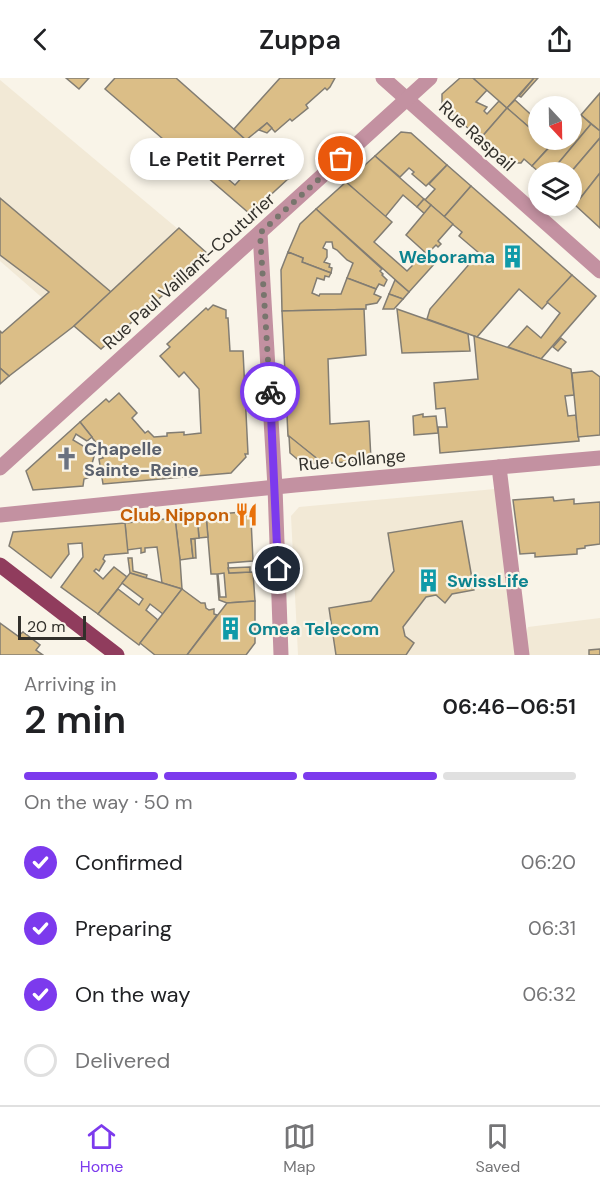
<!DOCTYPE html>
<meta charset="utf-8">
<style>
body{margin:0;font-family:"DM Sans",sans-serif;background:#f6f6f6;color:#202124;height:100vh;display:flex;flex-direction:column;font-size:22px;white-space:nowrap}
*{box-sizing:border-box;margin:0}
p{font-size:20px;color:#757577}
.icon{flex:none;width:33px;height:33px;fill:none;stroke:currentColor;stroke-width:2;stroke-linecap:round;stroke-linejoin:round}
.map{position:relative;height:577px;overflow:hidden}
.side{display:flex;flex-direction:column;background:#fff;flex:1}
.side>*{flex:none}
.needle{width:39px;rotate:158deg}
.buttons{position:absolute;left:528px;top:18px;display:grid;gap:12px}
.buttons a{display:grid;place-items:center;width:54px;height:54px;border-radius:50%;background:#fff;box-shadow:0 3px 9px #0003;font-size:30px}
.scale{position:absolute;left:18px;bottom:15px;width:68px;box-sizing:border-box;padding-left:6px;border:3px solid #32302b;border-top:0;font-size:16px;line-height:21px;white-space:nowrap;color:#32302b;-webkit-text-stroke:4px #f9f4e8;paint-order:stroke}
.pin{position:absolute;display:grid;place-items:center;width:51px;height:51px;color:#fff;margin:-26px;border:3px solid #fff;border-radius:50%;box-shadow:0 2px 6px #0007}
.courier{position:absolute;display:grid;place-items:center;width:60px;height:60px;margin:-30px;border:4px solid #7c3aed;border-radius:50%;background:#fff;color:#222;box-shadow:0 2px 8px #0007}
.bubble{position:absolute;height:42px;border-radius:21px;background:#fff;box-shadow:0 3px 9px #0003;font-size:20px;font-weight:600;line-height:42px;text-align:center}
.head em{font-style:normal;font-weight:600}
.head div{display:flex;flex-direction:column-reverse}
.head{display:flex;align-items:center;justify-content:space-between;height:102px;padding:0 24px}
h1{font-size:39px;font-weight:600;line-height:45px}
.bar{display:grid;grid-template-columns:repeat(4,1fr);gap:9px 6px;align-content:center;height:72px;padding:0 24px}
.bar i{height:8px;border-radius:4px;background:#e0e0e0}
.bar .active{background:#7c3aed}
.bar p{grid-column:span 4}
ol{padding:0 24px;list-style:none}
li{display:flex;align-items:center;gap:18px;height:66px}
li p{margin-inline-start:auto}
li .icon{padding:6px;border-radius:50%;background:#7c3aed;color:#fff;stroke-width:4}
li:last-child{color:#757577}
li i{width:33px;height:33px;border:3px solid #e0e0e0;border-radius:50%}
header{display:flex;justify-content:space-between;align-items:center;height:78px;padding:0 24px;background:#fff;font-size:27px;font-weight:600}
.tab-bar{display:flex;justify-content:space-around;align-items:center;height:84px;border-top:2px solid #e0e0e0;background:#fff;font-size:16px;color:#757577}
.tab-bar a{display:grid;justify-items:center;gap:3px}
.tab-bar .active{color:#7c3aed}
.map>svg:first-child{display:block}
</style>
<header><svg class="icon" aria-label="back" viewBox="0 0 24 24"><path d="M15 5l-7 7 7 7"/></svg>Zuppa<svg class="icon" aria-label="share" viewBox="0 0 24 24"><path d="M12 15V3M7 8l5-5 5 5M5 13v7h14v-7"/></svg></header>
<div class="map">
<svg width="600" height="577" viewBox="0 0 600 577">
<rect width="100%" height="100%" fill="#f9f4e8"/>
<g fill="#f2e9d6">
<path d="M0 2 209 177 101 271 0 183Z"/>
<path d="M495 411 518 577H298L291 438 299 429Z"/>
<path d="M600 540V577H520L528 549Z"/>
</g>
<g fill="#dbbe87" stroke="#827d73" stroke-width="1.5" fill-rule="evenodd">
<path d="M66 0H89L79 11Z"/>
<path d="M115 0H176L289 100 250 136 105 11ZM238 62 258 82 235 107 214 89Z"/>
<path d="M280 0H335L330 9 327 12 325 10 306 27 308 30 292 43 290 41 275 54 267 45 246 62 234 51Z"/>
<path d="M460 0H473L487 12 476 24 487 29 484 33 487 36 499 23 507 30 480 61 442 27V16Z"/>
<path d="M473 0H534L507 30Z"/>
<path d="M534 0H538L521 19 519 18Z"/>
<path d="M600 15V53L581 37Z"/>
<path d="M515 22 538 43V57L507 30Z"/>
<path d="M507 30 538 57V62H543L550 68 532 88 524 81 521 85H507L480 61Z"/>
<path d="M581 37 591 46 551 94H539L532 88 556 62H572V48Z"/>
<path d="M267 45 272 50 267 55 259 52Z"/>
<path d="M591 46 600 53V60L571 94H551Z"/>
<path d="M401 54 411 55 447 87 426 108 412 96 414 94 409 90 400 99 375 78Z"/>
<path d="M600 60V95L575 127 572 125 571 94Z"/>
<path d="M375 78 424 121 417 129 403 117 385 139 346 104Z"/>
<path d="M447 87 471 108 444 139 425 122 435 111 429 106Z"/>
<path d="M600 95V150L575 127Z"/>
<path d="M346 104 392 144 374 164 407 193 412 188 413 182 418 181 425 173 436 184 409 214 316 131Z"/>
<path d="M471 108 572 197 542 231 519 211 477 259 427 241 430 231 479 175 459 158 462 154 444 139Z"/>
<path d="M0 120 111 214 74 248 9 298 0 290V253L2 255 49 214 0 177Z"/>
<path d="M424 121 431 127 425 136 417 129Z"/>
<path d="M431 127 453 146 438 163 441 166 438 169 436 167 427 176 406 157Z"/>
<path d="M316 131 382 191 380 193 383 196 382 197 387 202 384 208 379 206 376 211 347 200 353 185 347 182 337 172 333 170 332 164H326L323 170 327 172V179L324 184 330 186 329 189 332 190 331 195 302 184 303 180 288 174 300 146Z"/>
<path d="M179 150 209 177 101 271 74 248Z"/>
<path d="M288 174 303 180 302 184 331 195 329 199 325 198 324 202 317 200 312 215 319 218 320 216H341L347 200 376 211 374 216 381 219 377 225 366 227V231L282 233 281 192Z"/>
<path d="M572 197 596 218 541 281 508 269 527 248 541 260 560 235 547 224Z"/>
<path d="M395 202 409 214 403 221 389 216Z"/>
<path d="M389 216 403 221 394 231H383Z"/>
<path d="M213 227 226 232V240H228L230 273H243L248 376H245L246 379 231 395 103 406 99 381 103 380 97 366 80 344 106 321 109 324 119 315 137 335 132 340 145 355 148 353 154 359 167 358V355L184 354V357L201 355 199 311 184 294 179 299 160 278 170 269 167 266 206 230 208 232Z"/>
<path d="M364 231 366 277 328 281 330 346 369 343 371 382 320 386V383L288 358 282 233Z"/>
<path d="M397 231 468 256 470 273 402 275Z"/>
<path d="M474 258 571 291 574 317 565 318 568 338 576 337 579 363 440 375 438 349H447L445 330 436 331 434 305 478 301Z"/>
<path d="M561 260 566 264 558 273 553 269Z"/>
<path d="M0 290 9 298 0 306Z"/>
<path d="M592 293 600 299V357L578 359 572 295Z"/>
<path d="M423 336V339L436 338 438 355 414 357 413 338Z"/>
<path d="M80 344 92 359 87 363 76 356 73 362 95 375 88 400 84 401 83 408 33 412 26 393Z"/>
<path d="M289 358 320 383V385L303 386 290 375Z"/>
<path d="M553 419 554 423 574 421V426L600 424V466L585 468V470L577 471V476L535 479V475L520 476 513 422Z"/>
<path d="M243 434 251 441 253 483 228 485 229 495 253 494 255 523 227 525 219 522 217 496H211L206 437ZM224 495 226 519H220L218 496Z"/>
<path d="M206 437 208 459 199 460 197 438Z"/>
<path d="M197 438 199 460 191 461 193 480 180 482 175 440Z"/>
<path d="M175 440 180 482 182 511 162 505 157 469 145 470V474L141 475V470L127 472 125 445Z"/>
<path d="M462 443 474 512 452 516 445 525 436 517 426 519 403 549 405 558 414 565 406 577H336L329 530 371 523 394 493 388 455Z"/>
<path d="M125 445 128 475 105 477 103 481 105 483 99 493 96 491 94 493 103 501 114 489 127 499 98 536 61 509 83 479 82 465 68 466 69 476 51 500 9 468 13 454Z"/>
<path d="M191 461H195L196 480H193Z"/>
<path d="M128 480H132L133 493 147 497 146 500 130 495Z"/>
<path d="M250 489V494L229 495 228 490Z"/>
<path d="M130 495 182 511 163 536 150 526 146 532 158 542 139 567 98 536 118 511 139 527 143 521 122 505Z"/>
<path d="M182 511 201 525H205L206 530 209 532 214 531V536L217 537 187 577H155L140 565Z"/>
<path d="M255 523V565L246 577H187L227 525Z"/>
<path d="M0 545 18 558 23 554 40 567 36 572 43 577H0Z"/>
<path d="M600 571V577H589V572Z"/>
</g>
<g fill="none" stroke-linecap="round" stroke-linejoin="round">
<g stroke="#c391a1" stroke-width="15">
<path d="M383 0 600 193"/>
<path d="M260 155 275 409 281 577"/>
<path d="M499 389 522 577"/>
<path d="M0 390 430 0"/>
<path d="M0 437 295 407 600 380"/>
</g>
<path stroke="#903c5d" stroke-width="15" d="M0 487 117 577"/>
</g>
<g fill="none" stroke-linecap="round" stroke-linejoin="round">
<path stroke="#78756d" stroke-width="6" stroke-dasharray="0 10.8" d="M270 314 260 155 341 81"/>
<path stroke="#7c3aed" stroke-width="8" d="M270 314 278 491"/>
</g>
<defs>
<symbol id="building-bare" viewBox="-9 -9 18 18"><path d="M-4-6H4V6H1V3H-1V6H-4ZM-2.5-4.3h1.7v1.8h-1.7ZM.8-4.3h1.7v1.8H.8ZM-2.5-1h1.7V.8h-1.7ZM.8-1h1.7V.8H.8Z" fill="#0f9aa8" stroke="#f9f4e8" stroke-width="2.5" paint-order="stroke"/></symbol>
<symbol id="church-bare" viewBox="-9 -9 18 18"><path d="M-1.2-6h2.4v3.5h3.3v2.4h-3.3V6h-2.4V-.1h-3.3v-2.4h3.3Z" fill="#6b7280" stroke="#f9f4e8" stroke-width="2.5" paint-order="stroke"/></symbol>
<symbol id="restaurant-bare" viewBox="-9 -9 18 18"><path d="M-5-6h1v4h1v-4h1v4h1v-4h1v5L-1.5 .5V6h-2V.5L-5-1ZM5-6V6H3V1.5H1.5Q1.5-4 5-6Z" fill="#e8710a" stroke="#f9f4e8" stroke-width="2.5" paint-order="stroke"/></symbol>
</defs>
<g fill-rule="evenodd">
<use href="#building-bare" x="496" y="162" width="33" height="33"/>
<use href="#church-bare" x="50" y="364" width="33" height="33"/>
<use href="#restaurant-bare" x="230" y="420" width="33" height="33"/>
<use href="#building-bare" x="412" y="486" width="33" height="33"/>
<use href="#building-bare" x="214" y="534" width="33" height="33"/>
</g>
<g text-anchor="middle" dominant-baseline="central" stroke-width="4.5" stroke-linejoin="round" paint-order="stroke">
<g font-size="18" fill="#32302b" stroke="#f9f4e8">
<text transform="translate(477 58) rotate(42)">Rue Raspail</text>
<text transform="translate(189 193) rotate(-42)">Rue Paul Vaillant-Couturier</text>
<text transform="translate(352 382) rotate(-5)">Rue Collange</text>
</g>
<g font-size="18" font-weight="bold" fill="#0d838f" stroke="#f9f4e8" text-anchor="start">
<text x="495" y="179" text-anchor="end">Weborama</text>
<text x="447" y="503">SwissLife</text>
<text x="248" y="551">Omea Telecom</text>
</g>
<g font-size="18" font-weight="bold" fill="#5b616d" stroke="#f9f4e8" text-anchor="start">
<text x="84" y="371">Chapelle<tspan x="84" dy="21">Sainte-Reine</tspan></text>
</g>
<g font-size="18" font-weight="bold" fill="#c56008" stroke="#f9f4e8" text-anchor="end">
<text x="229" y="437">Club Nippon</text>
</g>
</g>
</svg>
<div class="buttons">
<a><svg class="needle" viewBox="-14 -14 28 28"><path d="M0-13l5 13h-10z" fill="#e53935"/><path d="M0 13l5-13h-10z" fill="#757577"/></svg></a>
<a><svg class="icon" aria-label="layers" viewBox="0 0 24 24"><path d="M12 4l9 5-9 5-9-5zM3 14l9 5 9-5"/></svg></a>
</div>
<div class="scale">20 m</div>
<div class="pin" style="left:341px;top:81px;background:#ea580c"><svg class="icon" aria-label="bag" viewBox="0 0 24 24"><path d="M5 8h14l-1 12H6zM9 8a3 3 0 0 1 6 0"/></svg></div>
<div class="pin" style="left:278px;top:491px;background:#1f2937"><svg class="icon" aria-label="home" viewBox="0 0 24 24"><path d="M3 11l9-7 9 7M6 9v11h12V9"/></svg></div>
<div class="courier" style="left:270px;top:314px"><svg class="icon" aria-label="bike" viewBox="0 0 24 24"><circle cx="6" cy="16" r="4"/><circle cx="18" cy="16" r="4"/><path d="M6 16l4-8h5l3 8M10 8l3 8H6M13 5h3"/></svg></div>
<div class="bubble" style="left:130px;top:60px;width:174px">Le Petit Perret</div>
</div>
<section class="side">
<div class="head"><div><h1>2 min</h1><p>Arriving in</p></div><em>06:46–06:51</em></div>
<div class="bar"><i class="active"></i><i class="active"></i><i class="active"></i><i></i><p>On the way · 50 m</p></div>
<ol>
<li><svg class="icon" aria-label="check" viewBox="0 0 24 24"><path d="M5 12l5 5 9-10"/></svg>Confirmed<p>06:20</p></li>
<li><svg class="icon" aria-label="check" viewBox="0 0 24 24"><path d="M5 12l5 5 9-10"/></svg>Preparing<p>06:31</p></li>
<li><svg class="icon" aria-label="check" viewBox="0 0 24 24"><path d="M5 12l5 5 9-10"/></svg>On the way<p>06:32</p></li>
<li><i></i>Delivered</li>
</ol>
</section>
<nav class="tab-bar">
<a class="active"><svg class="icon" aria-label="home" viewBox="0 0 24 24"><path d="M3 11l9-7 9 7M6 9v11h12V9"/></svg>Home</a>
<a><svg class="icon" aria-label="map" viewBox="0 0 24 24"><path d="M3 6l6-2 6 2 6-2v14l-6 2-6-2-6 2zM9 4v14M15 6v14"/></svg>Map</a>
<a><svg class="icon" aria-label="saved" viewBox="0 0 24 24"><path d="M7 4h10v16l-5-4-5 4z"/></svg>Saved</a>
</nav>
